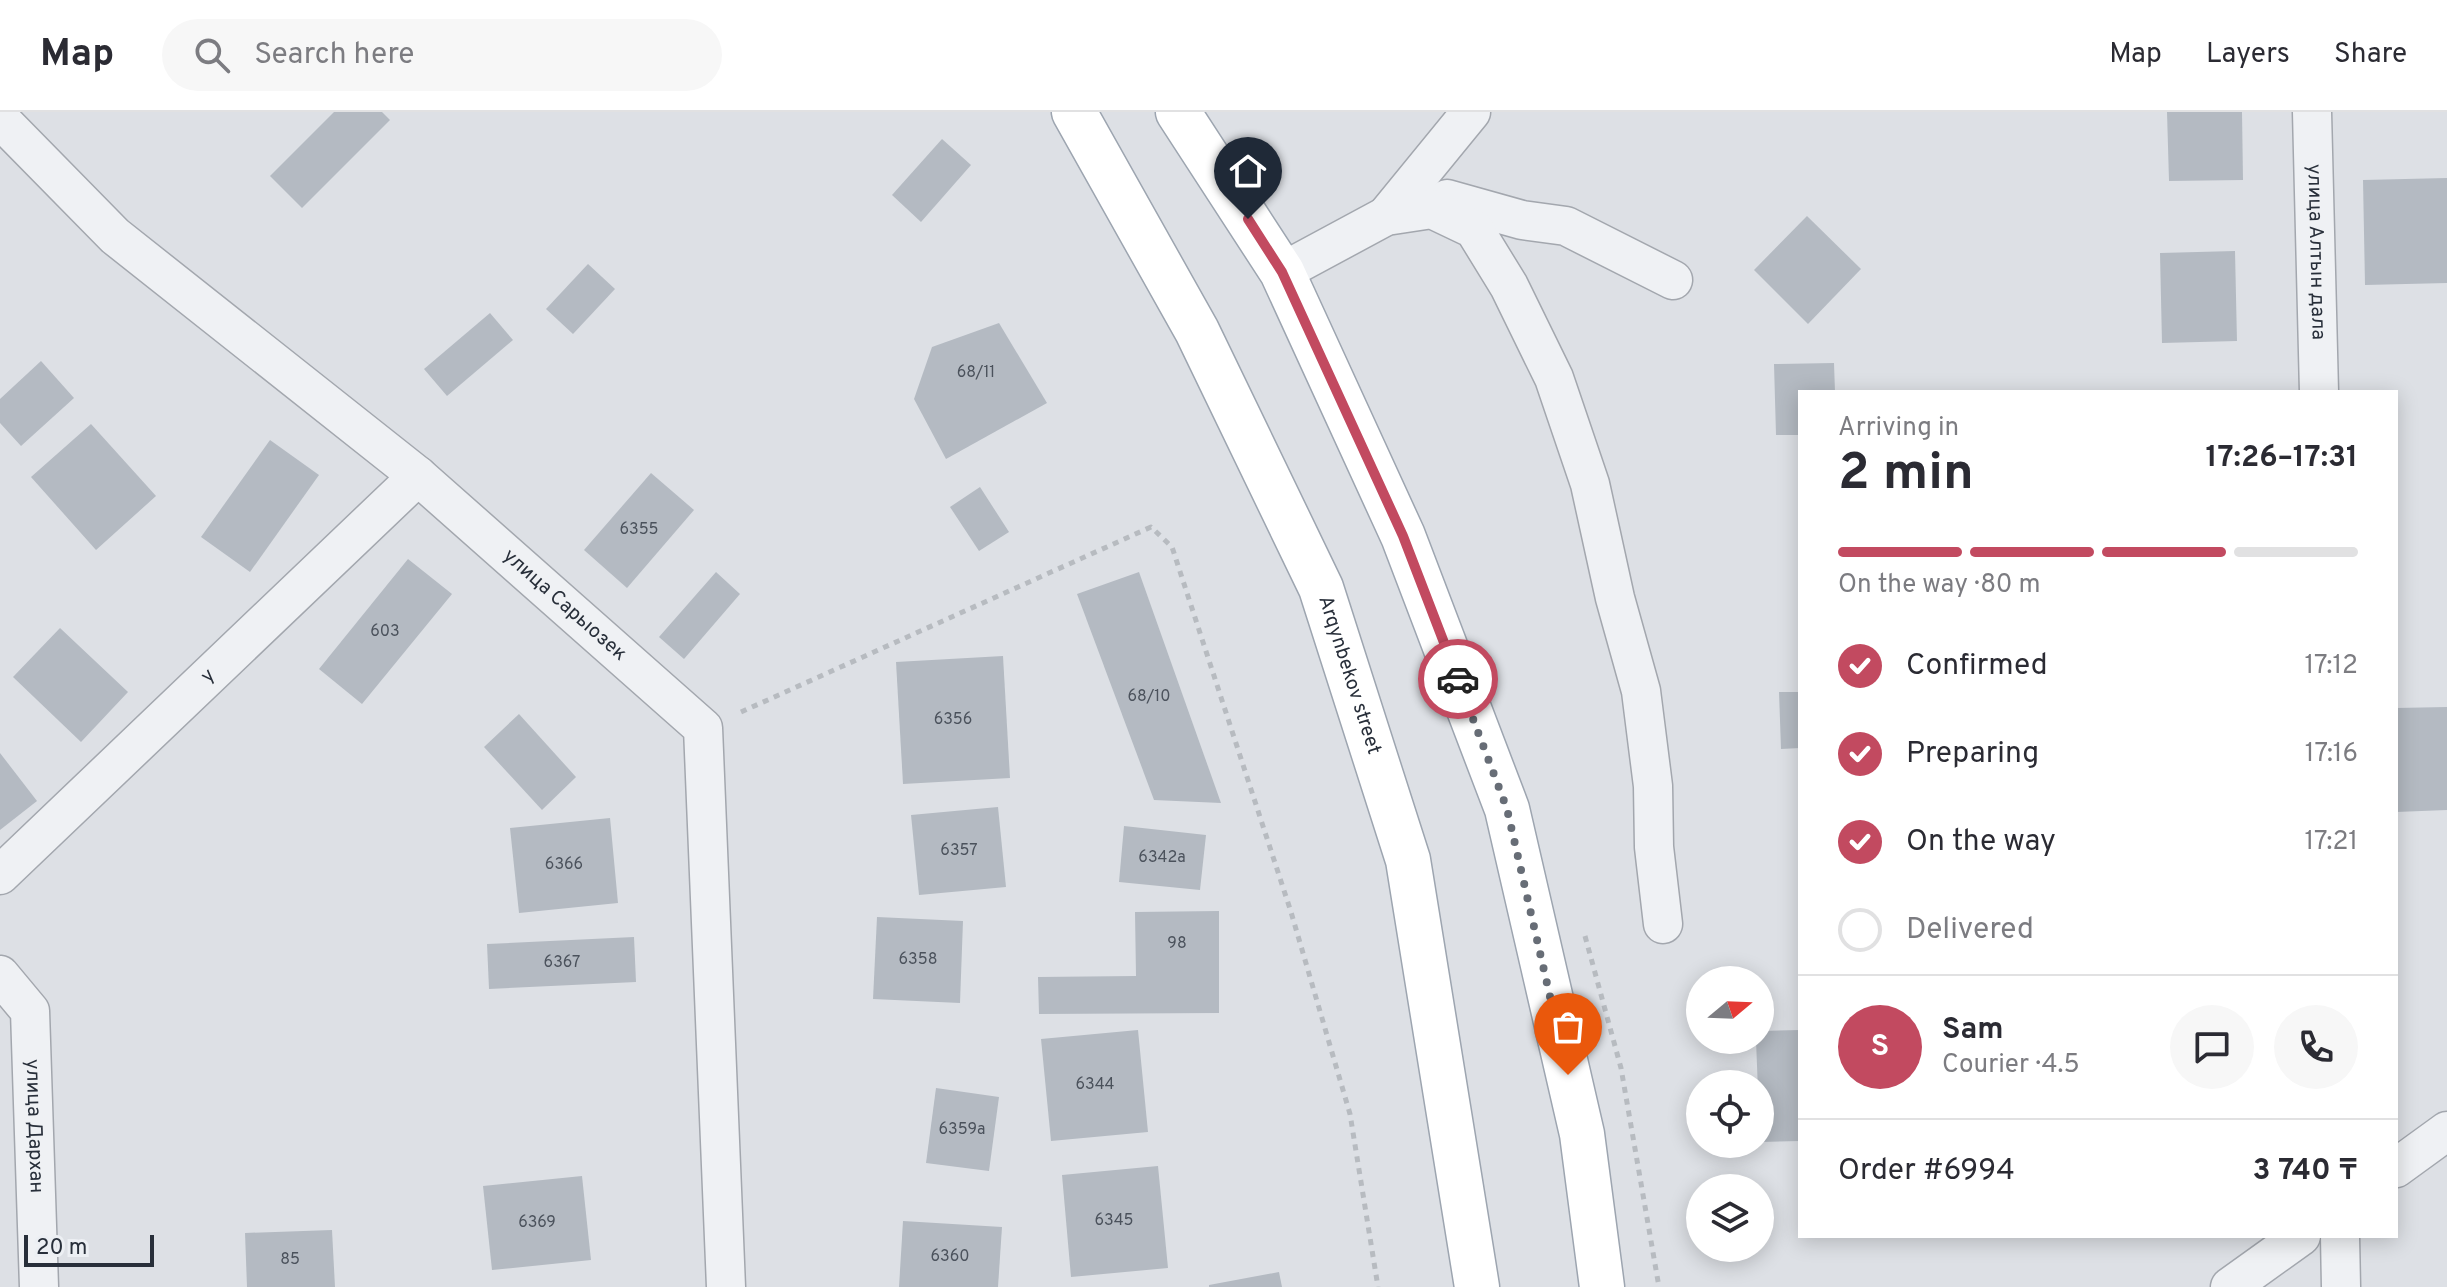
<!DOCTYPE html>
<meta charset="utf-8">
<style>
body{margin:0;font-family:Overpass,sans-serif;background:#f7f7f7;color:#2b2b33;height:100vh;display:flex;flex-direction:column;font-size:30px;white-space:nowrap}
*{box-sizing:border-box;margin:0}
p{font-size:26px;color:#7c7c81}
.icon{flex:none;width:44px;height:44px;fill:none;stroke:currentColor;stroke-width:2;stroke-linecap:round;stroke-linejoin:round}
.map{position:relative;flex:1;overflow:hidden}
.sheet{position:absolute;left:1798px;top:278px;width:600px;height:848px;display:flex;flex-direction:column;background:#fff;border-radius:0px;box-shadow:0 4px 20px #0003}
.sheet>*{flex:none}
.needle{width:52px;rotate:71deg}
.fabs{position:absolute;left:1686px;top:854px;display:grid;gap:16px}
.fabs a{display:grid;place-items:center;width:88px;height:88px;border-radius:50%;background:#fff;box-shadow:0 4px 20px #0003;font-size:40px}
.scale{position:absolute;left:24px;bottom:20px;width:130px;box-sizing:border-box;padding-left:8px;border:4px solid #282f3a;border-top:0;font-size:22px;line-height:28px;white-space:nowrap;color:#282f3a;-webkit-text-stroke:6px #eceff3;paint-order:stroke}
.pin{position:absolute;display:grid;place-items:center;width:68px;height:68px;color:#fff;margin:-82px -34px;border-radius:50% 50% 50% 0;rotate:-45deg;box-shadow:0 0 8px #0007}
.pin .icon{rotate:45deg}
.courier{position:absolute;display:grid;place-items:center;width:80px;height:80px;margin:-40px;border:6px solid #c24a60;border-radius:50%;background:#fff;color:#222;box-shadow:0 2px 10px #0007}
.overview em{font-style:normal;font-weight:700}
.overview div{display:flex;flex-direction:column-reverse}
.overview{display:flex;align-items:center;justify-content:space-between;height:136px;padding:0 40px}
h1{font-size:52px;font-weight:700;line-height:60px}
.bar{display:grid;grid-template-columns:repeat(4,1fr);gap:12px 8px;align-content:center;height:96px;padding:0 40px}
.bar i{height:10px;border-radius:6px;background:#e1e1e2}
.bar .on{background:#c24a60}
.bar p{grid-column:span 4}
.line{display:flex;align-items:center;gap:20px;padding:0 40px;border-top:2px solid #e1e1e2}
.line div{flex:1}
.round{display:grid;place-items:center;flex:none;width:84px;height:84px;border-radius:42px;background:#f7f7f7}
ol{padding:0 40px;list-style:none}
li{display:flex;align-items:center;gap:24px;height:88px}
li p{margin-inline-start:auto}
li .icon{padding:8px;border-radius:50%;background:#c24a60;color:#fff;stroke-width:4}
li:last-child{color:#7c7c81}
li i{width:44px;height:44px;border:4px solid #e1e1e2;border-radius:50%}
header{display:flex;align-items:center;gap:48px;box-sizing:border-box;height:112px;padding:0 40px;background:#fff;border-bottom:2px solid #e1e1e2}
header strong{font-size:38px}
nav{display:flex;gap:44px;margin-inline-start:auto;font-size:28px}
.search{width:560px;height:72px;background:#f7f7f7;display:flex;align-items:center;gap:20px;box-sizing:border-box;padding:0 28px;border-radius:44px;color:#7c7c81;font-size:30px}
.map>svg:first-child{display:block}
</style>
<header>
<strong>Map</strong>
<div class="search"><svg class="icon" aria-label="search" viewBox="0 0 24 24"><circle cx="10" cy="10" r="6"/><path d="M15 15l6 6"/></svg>Search here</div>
<nav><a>Map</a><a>Layers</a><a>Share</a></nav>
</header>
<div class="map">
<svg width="2447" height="1175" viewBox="0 0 2447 1175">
<rect width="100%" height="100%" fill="#dde0e5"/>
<g fill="#b4bac2">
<path d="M334 0H382L390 8 302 96 270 64Z"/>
<path d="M2167 0H2242L2243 68 2169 69Z"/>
<path d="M942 27 971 53 921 110 892 83Z"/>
<path d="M2447 66V171L2365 173 2363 68Z"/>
<path d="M1807 104 1861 157 1808 212 1754 158Z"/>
<path d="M2235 139 2237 229 2162 231 2160 141Z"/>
<path d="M588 152 615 177 573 222 546 197Z"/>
<path d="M490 201 513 228 447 284 424 257Z"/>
<path d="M999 211 1047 291 946 347 914 287 932 235Z"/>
<path d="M41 249 74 286 21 334 0 311V287Z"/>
<path d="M1834 251 1835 280H1800V323H1776L1774 252Z"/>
<path d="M91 312 156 384 96 438 31 365Z"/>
<path d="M270 328 319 363 250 460 201 425Z"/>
<path d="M651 361 694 398 627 476 584 438Z"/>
<path d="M980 375 1009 420 979 439 950 395Z"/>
<path d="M408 447 452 482 362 592 319 557Z"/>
<path d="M716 460 740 482 684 547 659 525Z"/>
<path d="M1139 460 1221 691 1154 688 1077 482Z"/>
<path d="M60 516 128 580 81 630 13 565Z"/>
<path d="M1003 544 1010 666 903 672 896 550Z"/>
<path d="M1779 580H1800V636L1781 637Z"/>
<path d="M2447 595V698L2396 700V596Z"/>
<path d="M519 602 576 665 542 698 484 635Z"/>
<path d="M0 641 37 689 0 718Z"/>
<path d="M998 695 1006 775 919 783 911 703Z"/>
<path d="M610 706 618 791 519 801 510 716Z"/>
<path d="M1124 714 1206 723 1200 778 1119 770Z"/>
<path d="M1219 799V901L1039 902 1038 865 1136 864 1135 800Z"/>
<path d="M877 805 963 809 960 891 873 887Z"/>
<path d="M634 825 636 870 489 877 487 832Z"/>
<path d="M1138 918 1148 1020 1051 1029 1041 927Z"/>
<path d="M1800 918V1029L1760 1030 1756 928H1760V919Z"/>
<path d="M936 976 999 985 989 1059 926 1051Z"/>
<path d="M1158 1054 1168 1156 1071 1165 1062 1063Z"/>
<path d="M582 1064 591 1148 492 1158 483 1074Z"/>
<path d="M903 1109 1002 1115 998 1175H899Z"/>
<path d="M332 1118 335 1175H247L245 1121Z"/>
<path d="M1279 1160 1282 1175H1209V1173Z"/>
</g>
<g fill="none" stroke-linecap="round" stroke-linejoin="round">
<defs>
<g id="street">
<path id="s1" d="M2312 0 2319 280"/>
<path id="s2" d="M0 7 115 124 418 364 703 616 726 1175"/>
<path d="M1447 87 1522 108 1566 114 1673 168"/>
<path d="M1386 104 1471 0"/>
<path d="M1282 160 1386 104 1432 97 1474 117 1509 174 1554 266 1590 372 1615 486 1641 579 1653 674 1654 735 1663 812"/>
<path id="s3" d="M0 763 418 364"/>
<path id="s4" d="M0 863 30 899 39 1175"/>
<path d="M2396 1056 2447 1019"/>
<path d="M2340 1124 2341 1175"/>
<path d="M2230 1175 2301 1124"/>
</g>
<g id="primary">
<path id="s5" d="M1074 0 1197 219 1321 476 1408 748 1477 1175"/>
<path d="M1178 0 1282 160 1403 424 1507 697 1582 1022 1602 1175"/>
</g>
</defs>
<use href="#street" stroke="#a3a7ae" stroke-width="41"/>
<use href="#primary" stroke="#9da5b0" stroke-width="47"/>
<g stroke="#b7bbc0" stroke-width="5" stroke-dasharray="6 6" stroke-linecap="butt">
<path d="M741 600 1151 415 1172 435 1291 800 1350 1002 1378 1175"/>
<path d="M1585 824 1621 956 1659 1175"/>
</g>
<use href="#street" stroke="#eff1f4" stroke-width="38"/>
<use href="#primary" stroke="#fff" stroke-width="44"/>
</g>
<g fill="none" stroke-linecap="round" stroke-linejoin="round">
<path stroke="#676d76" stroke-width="8" stroke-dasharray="0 14.4" d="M1458 567 1507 697 1568 963"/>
<path stroke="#c24a60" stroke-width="10" d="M1248 107 1282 160 1403 424 1458 567"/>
</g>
<g text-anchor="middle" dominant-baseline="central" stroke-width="6" stroke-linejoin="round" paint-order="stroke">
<g font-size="16" fill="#4b525c">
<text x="976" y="261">68/11</text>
<text x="639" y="418">6355</text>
<text x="385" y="520">603</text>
<text x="1149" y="585">68/10</text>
<text x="953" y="608">6356</text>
<text x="959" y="739">6357</text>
<text x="1162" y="746">6342а</text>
<text x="564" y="753">6366</text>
<text x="1177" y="832">98</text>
<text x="918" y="848">6358</text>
<text x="562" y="851">6367</text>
<text x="1095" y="973">6344</text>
<text x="962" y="1018">6359а</text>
<text x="1114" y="1109">6345</text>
<text x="537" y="1111">6369</text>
<text x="950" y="1145">6360</text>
<text x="290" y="1148">85</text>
</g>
<g font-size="20" fill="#282f3a" stroke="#eceff3">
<text stroke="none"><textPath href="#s1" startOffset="140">улица Алтын дала</textPath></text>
<text stroke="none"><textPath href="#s2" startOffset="746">улица Сарыозек</textPath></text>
<text stroke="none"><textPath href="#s5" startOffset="628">Arqynbekov street</textPath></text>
<text stroke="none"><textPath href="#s3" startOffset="288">у</textPath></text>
<text stroke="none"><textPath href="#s4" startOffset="162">улица Дархан</textPath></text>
</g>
</g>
</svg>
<div class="fabs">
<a><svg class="needle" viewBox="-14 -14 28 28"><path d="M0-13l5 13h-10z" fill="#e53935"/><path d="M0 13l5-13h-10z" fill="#7c7c81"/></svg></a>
<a><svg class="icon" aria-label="locate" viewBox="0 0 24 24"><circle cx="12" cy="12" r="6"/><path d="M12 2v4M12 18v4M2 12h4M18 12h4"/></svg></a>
<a><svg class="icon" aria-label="layers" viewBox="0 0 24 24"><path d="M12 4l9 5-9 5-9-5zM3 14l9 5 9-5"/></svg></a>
</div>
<div class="scale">20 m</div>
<div class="pin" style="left:1568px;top:963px;background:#ea580c"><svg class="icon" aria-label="bag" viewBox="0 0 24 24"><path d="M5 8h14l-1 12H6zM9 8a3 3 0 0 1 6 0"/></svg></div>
<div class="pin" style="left:1248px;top:107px;background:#1f2937"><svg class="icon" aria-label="home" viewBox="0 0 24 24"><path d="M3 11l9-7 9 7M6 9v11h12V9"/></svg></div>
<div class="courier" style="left:1458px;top:567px"><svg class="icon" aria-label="car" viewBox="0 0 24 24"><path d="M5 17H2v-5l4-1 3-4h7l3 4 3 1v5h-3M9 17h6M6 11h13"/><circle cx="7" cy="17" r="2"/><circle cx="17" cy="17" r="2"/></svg></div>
<section class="sheet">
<div class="overview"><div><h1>2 min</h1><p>Arriving in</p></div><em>17:26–17:31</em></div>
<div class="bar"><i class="on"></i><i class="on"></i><i class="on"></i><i></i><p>On the way · 80 m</p></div>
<ol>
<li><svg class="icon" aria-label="check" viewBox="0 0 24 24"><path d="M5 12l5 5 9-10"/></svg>Confirmed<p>17:12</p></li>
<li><svg class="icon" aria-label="check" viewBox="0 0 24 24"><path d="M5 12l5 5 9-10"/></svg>Preparing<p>17:16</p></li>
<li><svg class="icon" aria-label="check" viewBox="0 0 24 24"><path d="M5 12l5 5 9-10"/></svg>On the way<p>17:21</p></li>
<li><i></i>Delivered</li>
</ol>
<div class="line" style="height:144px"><b class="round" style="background:#c24a60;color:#fff">S</b><div><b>Sam</b><p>Courier · 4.5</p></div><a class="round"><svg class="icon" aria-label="chat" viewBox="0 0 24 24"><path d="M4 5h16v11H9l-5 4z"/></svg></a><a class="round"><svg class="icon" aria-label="phone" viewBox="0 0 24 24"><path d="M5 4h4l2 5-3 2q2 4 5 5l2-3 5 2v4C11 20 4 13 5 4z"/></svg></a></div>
<div class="line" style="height:104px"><div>Order #6994</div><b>3 740 ₸</b></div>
</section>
</div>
